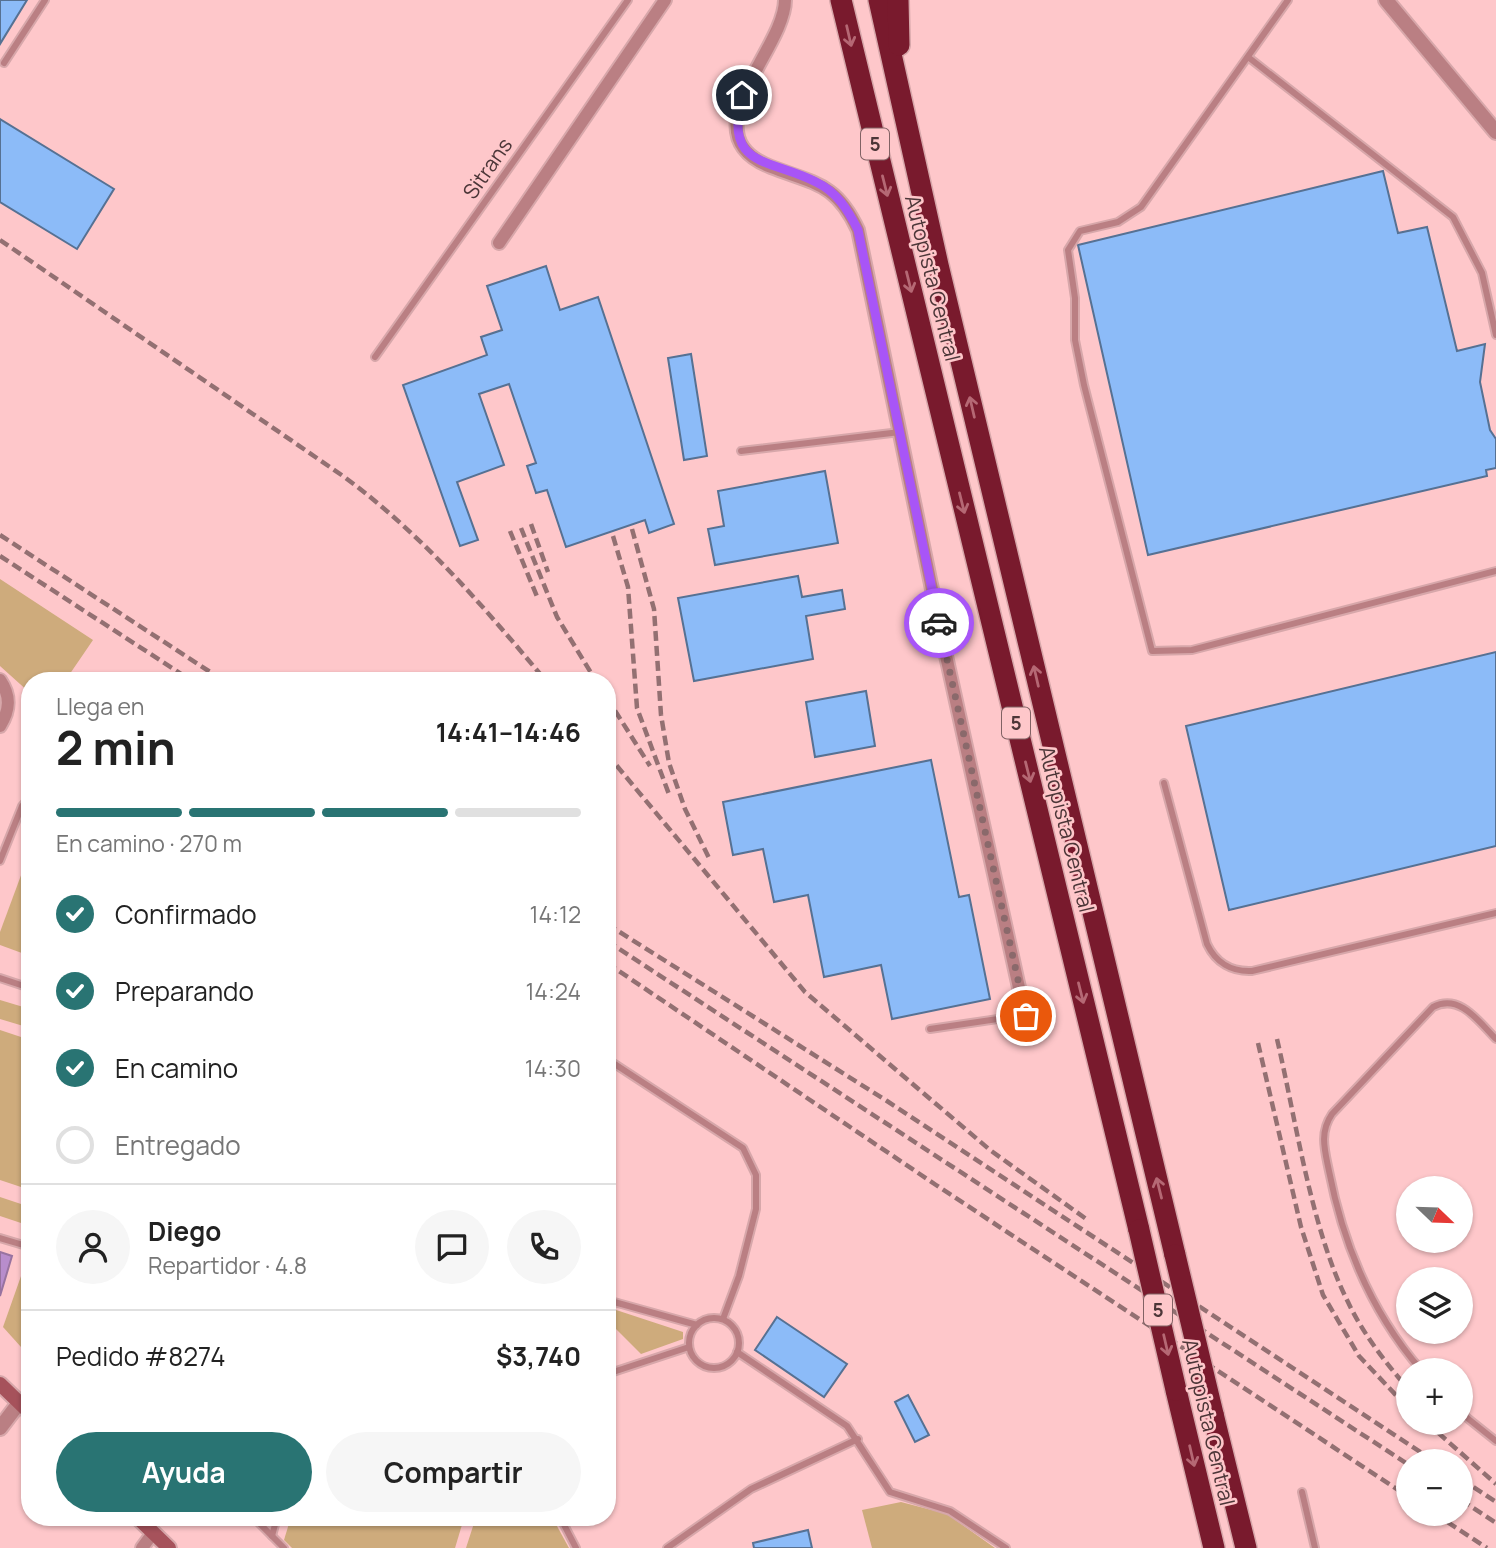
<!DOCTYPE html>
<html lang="es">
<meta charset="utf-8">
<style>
body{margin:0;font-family:Manrope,sans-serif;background:#f6f6f6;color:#222;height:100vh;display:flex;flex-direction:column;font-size:26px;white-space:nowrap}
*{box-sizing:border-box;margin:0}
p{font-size:23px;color:#767676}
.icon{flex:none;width:38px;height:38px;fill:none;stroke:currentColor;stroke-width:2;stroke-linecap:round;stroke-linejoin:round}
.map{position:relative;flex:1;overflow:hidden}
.details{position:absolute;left:21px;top:672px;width:595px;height:854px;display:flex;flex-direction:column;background:#fff;border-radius:28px;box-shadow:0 2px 5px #0004}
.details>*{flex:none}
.needle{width:46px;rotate:113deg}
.tools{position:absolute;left:1396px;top:1176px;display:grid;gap:14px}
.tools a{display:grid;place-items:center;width:77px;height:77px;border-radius:50%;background:#fff;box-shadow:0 2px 5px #0004;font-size:35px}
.pin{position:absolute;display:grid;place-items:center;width:60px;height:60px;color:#fff;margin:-30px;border:4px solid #fff;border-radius:50%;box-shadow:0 2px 7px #0007}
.courier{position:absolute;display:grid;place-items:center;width:70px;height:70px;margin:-35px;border:5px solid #a855f7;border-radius:50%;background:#fff;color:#222;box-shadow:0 2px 9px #0007}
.overview em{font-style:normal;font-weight:700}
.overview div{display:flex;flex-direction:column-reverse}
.overview{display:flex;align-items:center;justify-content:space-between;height:119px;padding:0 35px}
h1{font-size:46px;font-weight:700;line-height:52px}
.bar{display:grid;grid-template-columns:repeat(4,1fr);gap:10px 7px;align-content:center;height:84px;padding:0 35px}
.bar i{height:9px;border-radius:5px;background:#e0e0e0}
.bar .on{background:#297473}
.bar p{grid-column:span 4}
.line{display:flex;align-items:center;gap:18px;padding:0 35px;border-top:2px solid #e0e0e0}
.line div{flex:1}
.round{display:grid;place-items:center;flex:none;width:74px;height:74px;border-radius:37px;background:#f6f6f6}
ol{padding:0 35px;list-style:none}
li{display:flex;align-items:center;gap:21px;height:77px}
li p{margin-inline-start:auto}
li .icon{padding:7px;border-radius:50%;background:#297473;color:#fff;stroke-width:4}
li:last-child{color:#767676}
li i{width:38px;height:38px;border:4px solid #e0e0e0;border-radius:50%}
.button{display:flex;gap:14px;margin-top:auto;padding:14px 35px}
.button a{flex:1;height:80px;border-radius:42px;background:#297473;color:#fff;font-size:28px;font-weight:700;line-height:80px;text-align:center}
.button a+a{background:#f6f6f6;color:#222}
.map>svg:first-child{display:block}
</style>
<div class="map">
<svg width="1496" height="1548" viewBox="0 0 1496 1548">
<rect width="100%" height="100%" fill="#fec7ca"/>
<g fill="#ceab7c">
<path d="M0 579 93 640 65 681H30V693L0 666Z"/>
<path d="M30 851V956L0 945V932Z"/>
<path d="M0 1000 30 1009V1028L0 1019Z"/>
<path d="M0 1030 30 1040V1190L0 1180Z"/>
<path d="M0 1197 30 1207V1226L0 1216Z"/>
<path d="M26 1262 30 1263V1357L3 1327Z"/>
<path d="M607 1307 683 1332V1339L641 1354 607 1320Z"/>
<path d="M901 1502 947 1514 995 1548H872L862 1510Z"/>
<path d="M291 1517H463L464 1518 455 1548H292L284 1540Z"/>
<path d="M476 1517H552L569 1548H466Z"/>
</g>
<path fill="#b88dcc" stroke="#9873a0" stroke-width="2" d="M0 1252 12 1256 0 1296Z"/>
<g fill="#8cbbf8" stroke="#567193" stroke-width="2">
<path d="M0 0H27L0 44Z"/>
<path d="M0 119 114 189 77 249 0 202Z"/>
<path d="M1383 171 1398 233 1427 227 1457 351 1485 344 1480 382 1490 430 1496 439V468L1486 470 1487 476 1148 555 1078 245Z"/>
<path d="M546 266 560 310 598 297 674 524 649 533 645 520 566 547 547 490 536 493 527 466 536 463 509 384 479 394 504 465 457 482 478 540 460 546 403 385 487 355 481 337 502 330 487 286Z"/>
<path d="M691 354 707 456 684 460 668 358Z"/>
<path d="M825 471 838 543 715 565 708 529 724 526 718 491Z"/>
<path d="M798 576 802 597 842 590 845 609 806 616 813 659 694 681 678 598Z"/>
<path d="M1496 652V846L1229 910 1186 726Z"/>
<path d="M866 691 875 746 815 757 806 702Z"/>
<path d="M931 760 959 897 969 895 990 999 892 1019 881 965 824 977 808 895 774 902 763 849 733 855 723 802Z"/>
<path d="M777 1317 847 1364 824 1397 755 1350Z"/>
<path d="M908 1395 929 1435 915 1442 895 1402Z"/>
<path d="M808 1530 812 1548H754L753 1543Z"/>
</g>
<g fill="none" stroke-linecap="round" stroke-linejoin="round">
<defs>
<g id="service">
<path d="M1288 0 1141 207 1118 222 1080 231 1068 250 1075 298V340L1084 385 1152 651 1192 650 1496 571"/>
<path d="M1248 57 1453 217 1482 273 1496 335"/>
<path d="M4 63 45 0"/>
<path d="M375 357 628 0"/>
<path d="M741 451 900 432"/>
<path d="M1164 783 1207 944C1216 963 1232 972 1252 971L1496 913"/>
<path d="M0 861 22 806 30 797"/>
<path d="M0 978 30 988"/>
<path d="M930 1029 1025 1015"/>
<path d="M607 1059 743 1148 756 1175V1209L739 1276 723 1319"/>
<path d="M0 1238 30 1247"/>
<path d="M607 1300 697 1325"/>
<circle cx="714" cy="1343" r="25"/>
<path d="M737 1352 847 1426 890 1492 950 1511 1006 1548"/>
<path d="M1421 1370C1372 1313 1343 1244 1329 1171 1325 1151 1319 1133 1332 1114L1433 1007C1460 993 1479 1022 1496 1039"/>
<path d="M607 1374 689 1347"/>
<path d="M1461 1413 1496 1441"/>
<path d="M1302 1492 1315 1548"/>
<path d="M253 1517 284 1548"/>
<path d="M560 1517 576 1548"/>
<path d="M272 1536 277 1517"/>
<path d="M667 1548 751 1489 858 1439"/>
</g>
<g id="minor">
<path d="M785 0C785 50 686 134 771 167 815 184 836 183 858 230L941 633 1025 1015"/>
<path d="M499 243 665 0"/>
<path d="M0 680C11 696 10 710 0 726"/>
<path d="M142 1548 153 1533"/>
</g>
<g id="tertiary">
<path d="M1386 0 1496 132"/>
<path d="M0 1428 19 1403"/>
</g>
<g id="secondary">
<path d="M0 1384 30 1413"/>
<path d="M137 1517 169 1548"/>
</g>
<g id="motorway">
<path d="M841 0 1139 1230"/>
<path d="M879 0 938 265 1175 1255"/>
<path d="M898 0 899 45"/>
<path d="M1176 1390 1214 1548"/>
<path d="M1213 1414 1246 1548"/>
</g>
</defs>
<use href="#service" stroke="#d7a7aa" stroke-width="10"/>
<use href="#minor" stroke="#d7a7aa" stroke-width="16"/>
<use href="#tertiary" stroke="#d7a7aa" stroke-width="18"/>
<use href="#secondary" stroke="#d7a7aa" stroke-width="18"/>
<use href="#motorway" stroke="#d7a7aa" stroke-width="24"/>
<use href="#service" stroke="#ba7f83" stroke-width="6"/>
<use href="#minor" stroke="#ba7f83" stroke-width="12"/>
<use href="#tertiary" stroke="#ba7f83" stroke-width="14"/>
<use href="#secondary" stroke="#a6525b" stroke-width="14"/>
<use href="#motorway" stroke="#791a2d" stroke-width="21"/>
<g stroke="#937072" stroke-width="4.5" stroke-dasharray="10 5" stroke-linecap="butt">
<path d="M0 240 343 476C422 534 483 606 546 681"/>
<path d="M531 524 548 572"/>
<path d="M521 528 557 617 596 681"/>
<path d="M632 529 654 609 661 715 669 763 685 809 709 858"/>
<path d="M510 531 538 599"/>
<path d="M0 535 224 681"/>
<path d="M613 536 628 587 637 708 670 797"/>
<path d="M0 556 192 681"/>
<path d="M607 698 650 766"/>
<path d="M607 754 805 992 990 1150 1089 1221"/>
<path d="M607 924 887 1101 1434 1461"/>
<path d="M607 941 1409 1465"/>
<path d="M607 963 936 1185 1409 1497"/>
<path d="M1277 1039C1296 1120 1311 1229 1348 1302 1363 1334 1386 1363 1409 1390"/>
<path d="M1258 1043 1301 1227 1323 1295 1359 1356 1409 1409"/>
<path d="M1427 1423 1496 1484"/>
<path d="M1461 1479 1496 1502"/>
<path d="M1461 1500 1496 1523"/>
<path d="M1435 1514 1487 1548"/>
</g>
<defs>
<g id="motorway-bridge">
<path d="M1139 1230 1176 1390"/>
<path d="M1175 1255 1213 1414"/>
</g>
</defs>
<use href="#motorway-bridge" stroke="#d7a7aa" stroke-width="24" stroke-linecap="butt"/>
<use href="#motorway-bridge" stroke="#791a2d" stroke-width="21"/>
</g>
<defs><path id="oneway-shaft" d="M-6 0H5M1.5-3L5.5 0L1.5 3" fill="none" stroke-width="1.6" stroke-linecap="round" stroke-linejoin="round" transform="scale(1.75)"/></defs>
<g stroke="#b56874">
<use href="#oneway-shaft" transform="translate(849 36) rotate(77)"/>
<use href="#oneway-shaft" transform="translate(885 186) rotate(76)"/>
<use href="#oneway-shaft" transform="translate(909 282) rotate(76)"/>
<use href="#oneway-shaft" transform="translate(972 407) rotate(-103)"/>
<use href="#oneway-shaft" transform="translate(962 503) rotate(76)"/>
<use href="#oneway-shaft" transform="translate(1036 676) rotate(-103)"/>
<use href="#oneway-shaft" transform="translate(1028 772) rotate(76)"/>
<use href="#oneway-shaft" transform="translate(1081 993) rotate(76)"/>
<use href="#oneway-shaft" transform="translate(1159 1188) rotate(-104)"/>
<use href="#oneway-shaft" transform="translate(1166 1345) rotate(77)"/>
<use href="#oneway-shaft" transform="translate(1192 1456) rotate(77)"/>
</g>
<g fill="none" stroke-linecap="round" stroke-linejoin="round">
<path stroke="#8a696b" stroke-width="7" stroke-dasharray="0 12.6" d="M939 623 1026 1016"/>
<path stroke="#a855f7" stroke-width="9" d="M742 95C723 169 770 158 816 182 837 192 848 210 858 230L939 623"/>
</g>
<g text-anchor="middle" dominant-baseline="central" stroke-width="5" stroke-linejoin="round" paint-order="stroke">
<g fill="#fec7ca" stroke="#816264" stroke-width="2">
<rect x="861" y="128.5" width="28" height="31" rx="5"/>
<rect x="1002" y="707.5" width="28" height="31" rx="5"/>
<rect x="1144" y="1294.5" width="28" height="31" rx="5"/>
</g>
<g font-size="19" font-weight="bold" fill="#4c3638">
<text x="875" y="144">5</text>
<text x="1016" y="723">5</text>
<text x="1158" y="1310">5</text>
</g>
<g font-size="21" fill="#4c3638" stroke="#fec7ca">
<text transform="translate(487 168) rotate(-55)">Sitrans</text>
<text transform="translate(933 278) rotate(76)">Autopista Central</text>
<text transform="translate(1067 829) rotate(76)">Autopista Central</text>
<text transform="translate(1209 1422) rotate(77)">Autopista Central</text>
</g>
</g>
</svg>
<div class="tools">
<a><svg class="needle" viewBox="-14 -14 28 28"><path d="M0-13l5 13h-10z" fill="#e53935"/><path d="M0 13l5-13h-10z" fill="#767676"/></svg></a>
<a><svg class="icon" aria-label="layers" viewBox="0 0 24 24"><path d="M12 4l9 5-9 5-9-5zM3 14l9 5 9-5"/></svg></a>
<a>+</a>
<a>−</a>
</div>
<div class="pin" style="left:1026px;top:1016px;background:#ea580c"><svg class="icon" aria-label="bag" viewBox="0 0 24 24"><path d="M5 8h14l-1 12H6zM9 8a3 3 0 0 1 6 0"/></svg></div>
<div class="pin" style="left:742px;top:95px;background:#1f2937"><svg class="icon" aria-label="home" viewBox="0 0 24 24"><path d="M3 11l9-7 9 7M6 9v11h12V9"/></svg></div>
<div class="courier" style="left:939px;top:623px"><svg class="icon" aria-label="car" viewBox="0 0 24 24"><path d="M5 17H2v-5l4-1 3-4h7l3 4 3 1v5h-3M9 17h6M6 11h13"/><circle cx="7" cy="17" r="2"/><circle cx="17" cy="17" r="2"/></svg></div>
<section class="details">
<div class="overview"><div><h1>2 min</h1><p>Llega en</p></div><em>14:41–14:46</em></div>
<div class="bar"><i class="on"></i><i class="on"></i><i class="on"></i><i></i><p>En camino · 270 m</p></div>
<ol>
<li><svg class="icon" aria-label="check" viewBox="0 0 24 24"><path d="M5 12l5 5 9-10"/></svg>Confirmado<p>14:12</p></li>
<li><svg class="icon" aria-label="check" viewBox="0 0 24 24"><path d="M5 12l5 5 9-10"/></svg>Preparando<p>14:24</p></li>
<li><svg class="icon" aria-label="check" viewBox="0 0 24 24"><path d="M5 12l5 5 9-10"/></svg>En camino<p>14:30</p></li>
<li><i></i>Entregado</li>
</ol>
<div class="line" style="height:126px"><a class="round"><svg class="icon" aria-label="person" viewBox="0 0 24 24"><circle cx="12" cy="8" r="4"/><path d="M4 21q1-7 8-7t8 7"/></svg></a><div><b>Diego</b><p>Repartidor · 4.8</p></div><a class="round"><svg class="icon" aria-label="chat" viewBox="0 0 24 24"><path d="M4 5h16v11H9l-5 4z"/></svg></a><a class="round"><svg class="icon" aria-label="phone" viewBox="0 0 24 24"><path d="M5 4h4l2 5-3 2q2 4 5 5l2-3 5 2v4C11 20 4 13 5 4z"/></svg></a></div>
<div class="line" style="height:91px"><div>Pedido #8274</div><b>$3,740</b></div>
<div class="button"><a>Ayuda</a><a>Compartir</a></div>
</section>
</div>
